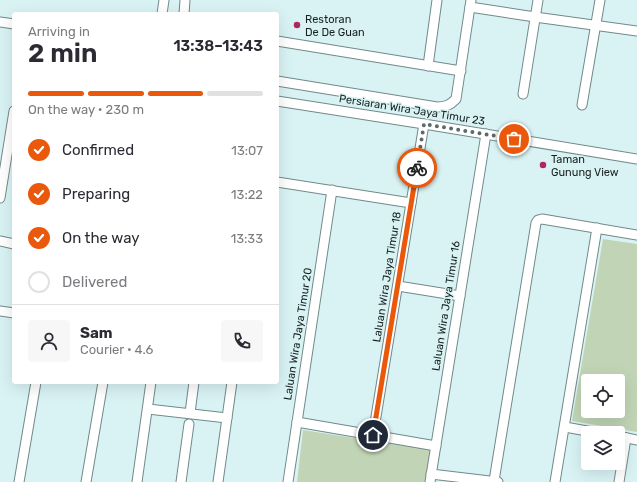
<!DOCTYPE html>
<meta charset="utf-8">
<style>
body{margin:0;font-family:Rubik,sans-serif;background:#f7f7f7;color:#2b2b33;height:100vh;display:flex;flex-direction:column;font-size:15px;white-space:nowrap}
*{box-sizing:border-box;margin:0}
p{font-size:13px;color:#7c7c81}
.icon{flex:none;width:22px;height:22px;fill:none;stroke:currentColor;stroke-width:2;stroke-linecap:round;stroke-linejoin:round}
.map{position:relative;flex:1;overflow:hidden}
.drawer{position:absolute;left:12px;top:12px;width:267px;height:372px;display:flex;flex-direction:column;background:#fff;border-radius:4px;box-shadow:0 4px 16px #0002}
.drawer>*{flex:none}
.buttons{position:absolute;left:581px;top:374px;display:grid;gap:8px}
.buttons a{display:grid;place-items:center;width:44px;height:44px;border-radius:4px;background:#fff;box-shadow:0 4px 16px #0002;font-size:20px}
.pin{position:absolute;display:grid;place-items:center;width:34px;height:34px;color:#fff;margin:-17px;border:2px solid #fff;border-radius:50%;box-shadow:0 1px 4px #0007}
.courier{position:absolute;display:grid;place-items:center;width:40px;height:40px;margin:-20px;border:3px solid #ea580c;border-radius:50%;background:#fff;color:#222;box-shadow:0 1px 5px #0007}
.headline em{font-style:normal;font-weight:600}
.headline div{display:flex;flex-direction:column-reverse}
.headline{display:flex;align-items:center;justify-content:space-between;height:68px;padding:0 16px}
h1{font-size:26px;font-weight:600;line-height:30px}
.bar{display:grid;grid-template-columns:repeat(4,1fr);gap:6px 4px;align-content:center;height:48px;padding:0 16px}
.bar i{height:5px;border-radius:3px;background:#e1e1e2}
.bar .on{background:#ea580c}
.bar p{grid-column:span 4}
.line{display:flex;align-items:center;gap:10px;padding:0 16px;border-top:1px solid #e1e1e2}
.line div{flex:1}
.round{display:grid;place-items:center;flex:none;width:42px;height:42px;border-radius:4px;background:#f7f7f7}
ol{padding:0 16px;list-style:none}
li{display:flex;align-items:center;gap:12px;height:44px}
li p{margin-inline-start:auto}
li .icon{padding:4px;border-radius:50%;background:#ea580c;color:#fff;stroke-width:4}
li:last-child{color:#7c7c81}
li i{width:22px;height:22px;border:2px solid #e1e1e2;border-radius:50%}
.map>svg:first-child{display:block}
</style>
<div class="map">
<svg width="637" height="482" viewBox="0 0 637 482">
<rect width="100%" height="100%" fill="#d9f3f4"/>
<g fill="#c1d5b6" fill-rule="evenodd">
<path d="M603 239 637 244V432L572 421ZM588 381H618V411H588Z"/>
<path d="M303 430 432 450 426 482H297Z"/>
</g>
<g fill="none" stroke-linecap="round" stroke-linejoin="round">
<defs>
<g id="minor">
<path d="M470 7 535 17 637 31"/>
<path d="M162 14 164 0"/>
<path d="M184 14 185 0"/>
<path d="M0 22 14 24"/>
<path d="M277 41 461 71"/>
<path d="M428 66 437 0"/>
<path d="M277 81 437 107C446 107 450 105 456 99L471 0"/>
<path d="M523 94 538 0"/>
<path d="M277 101 424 124 637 159"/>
<path d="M582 105 600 0"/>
<path d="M277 182 411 203"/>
<path d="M0 198 14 111"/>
<path d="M0 241 14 244"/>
<path d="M398 286 460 296"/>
<path d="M0 311 14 313"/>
<path d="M148 409 227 418"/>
<path d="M190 413 194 382"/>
<path d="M297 422 436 446"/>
<path d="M565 427 598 433"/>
<path d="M373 435 424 124"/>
<path d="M618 436 637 440"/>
<path d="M431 474 498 482"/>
<path d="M494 481 536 223 538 220 542 219 637 235"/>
<path d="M19 482 36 382"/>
<path d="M86 482 103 382"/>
<path d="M137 482 151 382"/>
<path d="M181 482 189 424"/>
<path d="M218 482 232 382"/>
<path d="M288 482 332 190"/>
<path d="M430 482 486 134"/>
<path d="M555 482 597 228"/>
<path d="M619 482 626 438"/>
</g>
</defs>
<use href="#minor" stroke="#72898a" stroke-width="11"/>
<use href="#minor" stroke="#fff" stroke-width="9"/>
</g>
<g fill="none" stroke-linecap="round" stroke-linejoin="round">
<path stroke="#5c6a6b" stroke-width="4" stroke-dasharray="0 7.2" d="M417 168 424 124 514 139"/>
<path stroke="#ea580c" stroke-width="5" d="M373 435 417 168"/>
</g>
<g fill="#b02563" stroke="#d9f3f4" stroke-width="1.5">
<circle cx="297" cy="25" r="4"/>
<circle cx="543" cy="165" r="4"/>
</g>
<g text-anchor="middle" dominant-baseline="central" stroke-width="3" stroke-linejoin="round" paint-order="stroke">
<g font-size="11" fill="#182121" stroke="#d9f3f4" text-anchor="start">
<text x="305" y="19">Restoran<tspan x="305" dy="13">De De Guan</tspan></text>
<text x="551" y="159">Taman<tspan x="551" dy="13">Gunung View</tspan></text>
</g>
<g font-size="11" fill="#182121" stroke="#d9f3f4">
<text transform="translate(412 110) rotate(9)">Persiaran Wira Jaya Timur 23</text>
<text transform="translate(387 277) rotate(-81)">Laluan Wira Jaya Timur 18</text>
<text transform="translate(446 306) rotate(-81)">Laluan Wira Jaya Timur 16</text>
<text transform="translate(298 334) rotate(-81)">Laluan Wira Jaya Timur 20</text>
</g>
</g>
</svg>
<div class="buttons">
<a><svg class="icon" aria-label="locate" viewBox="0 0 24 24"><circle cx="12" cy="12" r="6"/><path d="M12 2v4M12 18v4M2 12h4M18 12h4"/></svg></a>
<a><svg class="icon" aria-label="layers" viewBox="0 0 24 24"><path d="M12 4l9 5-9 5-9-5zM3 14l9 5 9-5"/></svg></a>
</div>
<div class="pin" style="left:514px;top:139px;background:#ea580c"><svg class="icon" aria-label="bag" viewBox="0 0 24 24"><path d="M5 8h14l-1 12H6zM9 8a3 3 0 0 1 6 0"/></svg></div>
<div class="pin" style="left:373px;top:435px;background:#1f2937"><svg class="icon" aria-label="home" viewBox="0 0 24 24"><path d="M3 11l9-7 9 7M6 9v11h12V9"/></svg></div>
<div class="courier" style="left:417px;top:168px"><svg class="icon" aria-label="bike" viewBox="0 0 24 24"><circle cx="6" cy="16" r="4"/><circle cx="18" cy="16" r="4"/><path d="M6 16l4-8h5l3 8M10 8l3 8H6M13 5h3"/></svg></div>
<section class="drawer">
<div class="headline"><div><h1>2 min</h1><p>Arriving in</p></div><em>13:38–13:43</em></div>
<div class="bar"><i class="on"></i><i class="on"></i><i class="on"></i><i></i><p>On the way · 230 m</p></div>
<ol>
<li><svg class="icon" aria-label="check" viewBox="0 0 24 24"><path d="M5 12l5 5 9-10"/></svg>Confirmed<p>13:07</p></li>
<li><svg class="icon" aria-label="check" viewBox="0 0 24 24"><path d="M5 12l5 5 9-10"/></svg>Preparing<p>13:22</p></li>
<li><svg class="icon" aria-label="check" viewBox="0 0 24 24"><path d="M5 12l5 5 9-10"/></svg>On the way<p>13:33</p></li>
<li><i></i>Delivered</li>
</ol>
<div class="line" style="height:72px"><a class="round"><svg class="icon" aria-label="person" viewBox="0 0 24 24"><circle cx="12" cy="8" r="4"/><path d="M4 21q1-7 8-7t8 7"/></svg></a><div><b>Sam</b><p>Courier · 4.6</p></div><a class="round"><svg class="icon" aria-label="phone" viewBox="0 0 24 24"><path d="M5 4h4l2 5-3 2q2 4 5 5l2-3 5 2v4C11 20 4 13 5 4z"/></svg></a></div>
</section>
</div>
